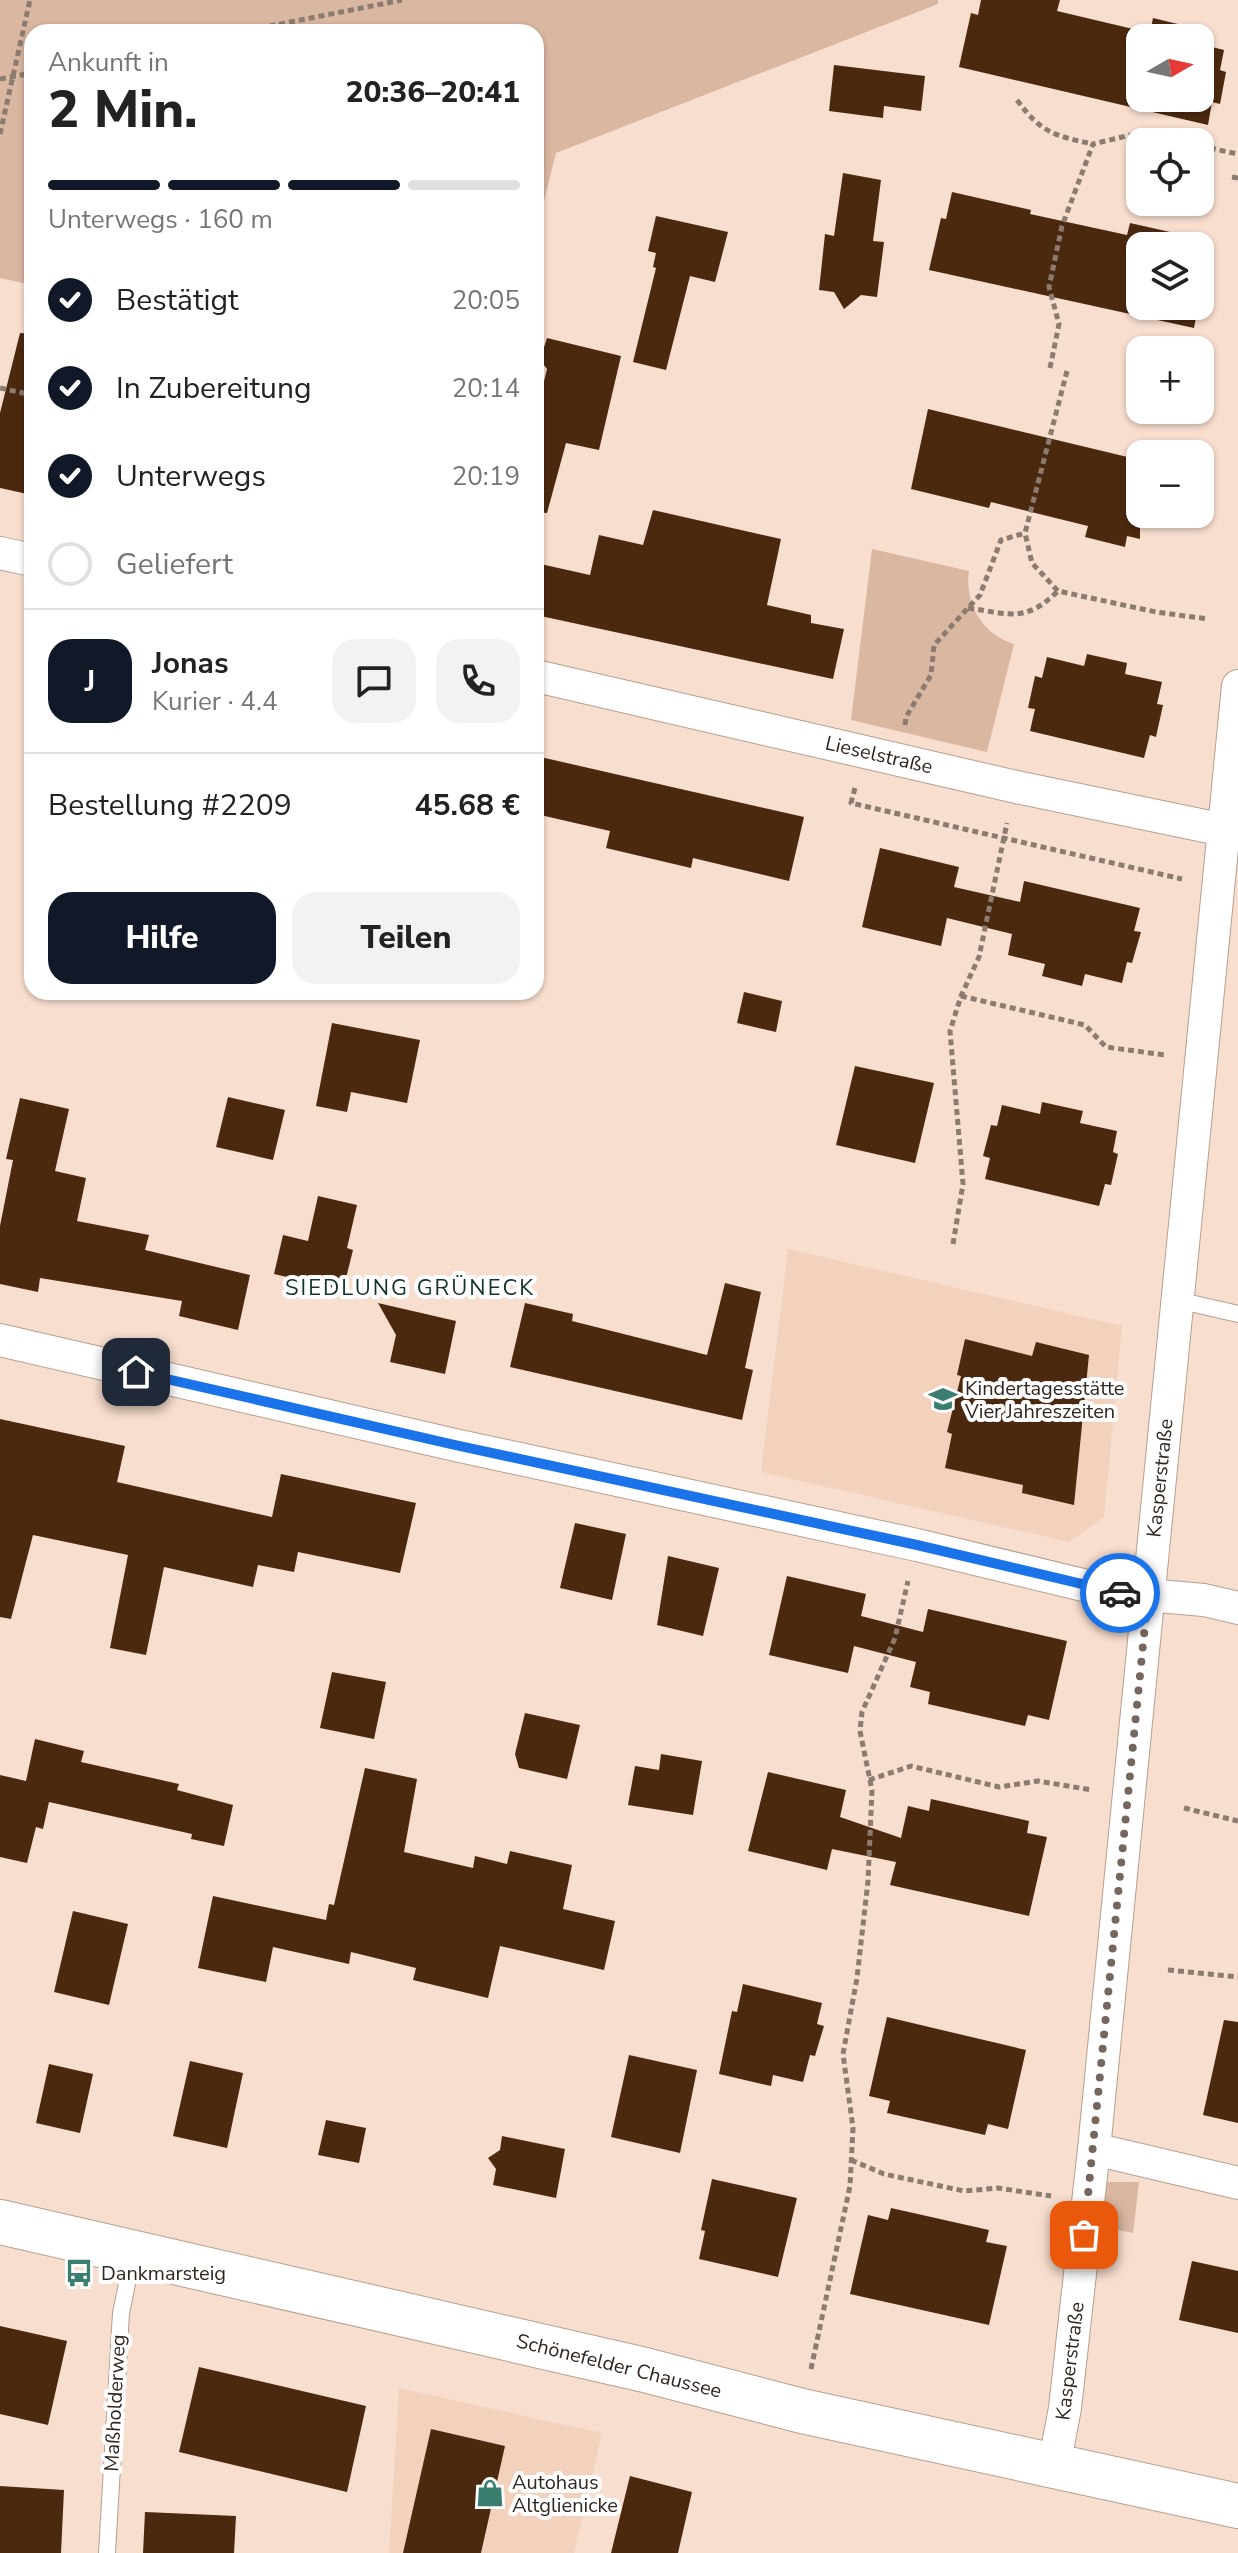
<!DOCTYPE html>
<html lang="de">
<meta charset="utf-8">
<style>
body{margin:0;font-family:"Nunito Sans",sans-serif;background:#f2f2f2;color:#222;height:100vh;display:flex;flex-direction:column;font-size:30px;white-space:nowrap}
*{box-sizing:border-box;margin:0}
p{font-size:26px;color:#767676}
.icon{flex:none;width:44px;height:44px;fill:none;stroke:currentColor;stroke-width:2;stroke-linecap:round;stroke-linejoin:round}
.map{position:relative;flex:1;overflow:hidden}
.drawer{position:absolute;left:24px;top:24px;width:520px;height:976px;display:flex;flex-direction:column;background:#fff;border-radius:24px;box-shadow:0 2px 6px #0004}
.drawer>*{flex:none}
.needle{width:52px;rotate:81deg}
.fabs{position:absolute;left:1126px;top:24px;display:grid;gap:16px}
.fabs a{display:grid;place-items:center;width:88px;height:88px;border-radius:16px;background:#fff;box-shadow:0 2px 6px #0004;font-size:40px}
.pin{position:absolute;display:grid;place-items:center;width:68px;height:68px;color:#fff;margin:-34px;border-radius:16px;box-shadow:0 4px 12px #0006}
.courier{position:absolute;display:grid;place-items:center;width:80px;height:80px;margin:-40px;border:6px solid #1a73e8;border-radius:50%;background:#fff;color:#222;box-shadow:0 2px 10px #0007}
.overview em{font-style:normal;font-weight:800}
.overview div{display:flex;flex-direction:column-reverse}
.overview{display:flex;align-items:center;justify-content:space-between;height:136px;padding:0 24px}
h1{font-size:52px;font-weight:800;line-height:60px}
.bar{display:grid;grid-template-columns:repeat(4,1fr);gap:12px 8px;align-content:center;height:96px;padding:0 24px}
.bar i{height:10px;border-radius:6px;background:#e0e0e0}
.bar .selected{background:#111827}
.bar p{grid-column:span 4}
.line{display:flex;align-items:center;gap:20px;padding:0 24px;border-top:2px solid #e0e0e0}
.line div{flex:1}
.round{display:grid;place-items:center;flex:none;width:84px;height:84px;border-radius:24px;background:#f2f2f2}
ol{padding:0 24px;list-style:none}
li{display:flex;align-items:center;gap:24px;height:88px}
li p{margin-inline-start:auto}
li .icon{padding:8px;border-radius:50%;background:#111827;color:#fff;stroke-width:4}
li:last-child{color:#767676}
li i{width:44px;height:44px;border:4px solid #e0e0e0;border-radius:50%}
.cta{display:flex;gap:16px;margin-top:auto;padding:16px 24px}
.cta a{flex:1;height:92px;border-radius:24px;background:#111827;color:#fff;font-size:32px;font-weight:800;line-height:92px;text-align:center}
.cta a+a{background:#f2f2f2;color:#222}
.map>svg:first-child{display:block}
</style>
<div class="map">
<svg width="1238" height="2553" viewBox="0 0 1238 2553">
<rect width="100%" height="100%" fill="#f8dece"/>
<g fill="#f2d2bd">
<path d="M788 1249 1122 1326 1104 1517 1069 1542 761 1472Z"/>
<path d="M399 2388 602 2433 574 2553H389Z"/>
</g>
<g fill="#dab7a1">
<path d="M0 0H938V4L556 153 536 233V32H32V285L0 278Z"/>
<path d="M872 549 969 571C964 603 983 635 1014 644L987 752 851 720Z"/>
<path d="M1106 2182H1139L1133 2233 1102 2227Z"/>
</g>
<g fill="#4b290f">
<path d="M981 0H1060L1057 11 1150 33 1153 18 1190 27 1188 38H1140V98H1200V44L1224 50 1220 70 1226 72 1220 104 1212 102 1208 125 959 67 971 13 978 15Z"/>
<path d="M834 65 925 76 921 111 884 106 883 118 829 111Z"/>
<path d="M843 173 881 180 873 241 884 242 877 297 861 295 844 309 834 292 819 290 825 234 834 236Z"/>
<path d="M952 192 1031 210 1030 214 1127 235 1130 223 1170 232 1168 243 1179 246H1140V306H1198L1194 328 929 270 941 218 946 219Z"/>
<path d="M656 216 728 232 715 282 690 276 666 370 633 362 656 268 653 267 656 253 648 251Z"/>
<path d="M20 333 32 334V495L0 488V413Z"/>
<path d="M547 338 621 356 599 450 566 443 547 513 536 512V414L547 369 540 360Z"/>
<path d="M928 409 1140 460V539L1127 536 1125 547 1085 537 1088 526 991 502 989 508 911 489Z"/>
<path d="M653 510 781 539 767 605 811 615V623L844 629 833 679 536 615V563L590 575 599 535 643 545Z"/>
<path d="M1087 654 1127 663 1125 674 1162 682 1157 704 1163 705 1156 737 1150 735 1144 758 1030 731 1035 709 1028 708 1035 676 1042 678 1047 657 1084 666Z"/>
<path d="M536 756 804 817 789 881 693 858 691 868 606 848 610 831 536 814Z"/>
<path d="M880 848 959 867 954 887 1020 902 1024 881 1140 908 1134 931 1141 932 1132 963 1127 962 1122 983 1085 974 1082 986 1042 976 1045 964 1008 955 1012 934 947 918 941 946 862 927Z"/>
<path d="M744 992 782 1001 776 1032 737 1023Z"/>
<path d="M332 1023 420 1040 407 1103 351 1092 347 1112 316 1106Z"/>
<path d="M855 1066 934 1083 915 1163 836 1145Z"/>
<path d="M228 1097 285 1110 273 1160 216 1147Z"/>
<path d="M20 1098 69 1109 55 1171 86 1178 77 1221 149 1235 145 1250 250 1275 238 1330 179 1316 182 1301 40 1278 38 1292 0 1284V1226L13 1160 6 1159Z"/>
<path d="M1042 1102 1083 1111 1080 1123 1117 1131 1113 1152 1118 1154 1111 1185 1105 1184 1099 1206 985 1179 990 1158 983 1156 991 1125 997 1126 1002 1105 1040 1114Z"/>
<path d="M318 1196 357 1205 347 1248 353 1250 343 1290 274 1274 283 1235 308 1241Z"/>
<path d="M725 1283 761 1292 745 1368 753 1370 742 1420 510 1367 525 1303 573 1314 572 1321 707 1355Z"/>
<path d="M378 1303 456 1321 445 1374 390 1362 396 1335Z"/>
<path d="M965 1339 1032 1356 1036 1342 1089 1355 1074 1505 1022 1493 1023 1485 945 1468 952 1434 947 1432 961 1376 957 1375Z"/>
<path d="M0 1419 125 1446 117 1482 272 1517 281 1474 416 1503 400 1573 298 1552 294 1572 258 1565 253 1587 164 1567 146 1655 110 1648 128 1555 33 1535 11 1619 0 1617Z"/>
<path d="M575 1523 626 1534 612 1600 560 1588Z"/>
<path d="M668 1556 719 1568 703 1636 657 1625Z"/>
<path d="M787 1576 866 1594 861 1616 923 1632 928 1609 1067 1641 1049 1720 1028 1715 1025 1726 928 1704 930 1692 910 1687 916 1662 854 1646 848 1673 769 1655Z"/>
<path d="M332 1672 386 1682 374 1739 320 1728Z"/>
<path d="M525 1713 580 1725 567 1779 519 1768 515 1754Z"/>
<path d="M35 1739 84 1751 81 1762 179 1784 177 1790 233 1805 224 1846 191 1839 192 1834 49 1802 43 1829 36 1827 27 1863 0 1857V1775L26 1781Z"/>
<path d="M661 1754 702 1761 693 1815 628 1805 635 1766 659 1770Z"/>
<path d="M365 1768 417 1779 404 1852 473 1868 475 1856 507 1864 510 1851 572 1865 563 1909 615 1921 604 1970 500 1946 488 1998 413 1980 416 1968 351 1952 349 1964 273 1947 266 1982 198 1968 213 1896 326 1920 329 1904 334 1905Z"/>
<path d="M768 1772 846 1790 840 1817 901 1838 908 1806 929 1811 931 1799 1029 1821 1027 1833 1047 1837 1029 1916 890 1885 896 1862 832 1849 827 1870 748 1851Z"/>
<path d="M73 1911 128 1924 109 2005 54 1992Z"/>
<path d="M743 1984 822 2003 817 2024 824 2026 815 2056 810 2055 803 2082 773 2075 771 2086 719 2074 732 2011 737 2012Z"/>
<path d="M887 2017 1026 2050 1008 2129 988 2124 985 2135 887 2113 890 2101 869 2096Z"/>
<path d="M1224 2020 1238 2022V2123L1203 2115Z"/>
<path d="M629 2055 697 2070 680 2153 611 2137Z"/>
<path d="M190 2061 243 2073 227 2148 173 2136Z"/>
<path d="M49 2064 93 2074 80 2133 36 2123Z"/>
<path d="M326 2120 366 2128 359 2163 318 2155Z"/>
<path d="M502 2136 565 2149 556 2198 493 2185 496 2169 488 2158 500 2150Z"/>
<path d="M712 2179 797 2198 778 2277 699 2259 705 2231 701 2230Z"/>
<path d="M891 2208 989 2230 986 2242 1007 2246 989 2325 850 2294 868 2215 888 2220Z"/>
<path d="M1192 2261 1238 2271V2333L1179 2320Z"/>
<path d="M0 2326 67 2341 48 2425 0 2414Z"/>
<path d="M199 2367 366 2406 347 2492 179 2452Z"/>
<path d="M431 2429 505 2446 481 2553H403Z"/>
<path d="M630 2476 692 2492 678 2553H611Z"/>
<path d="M0 2486 64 2490 61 2553H0Z"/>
<path d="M145 2512 236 2516 234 2553H143Z"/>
</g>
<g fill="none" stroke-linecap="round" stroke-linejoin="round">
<defs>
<g id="lane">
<path d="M1177 1300 1238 1314"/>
<path d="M107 2553 121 2313 133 2255"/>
</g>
<g id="street">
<path d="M0 553 32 560"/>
<path d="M536 676 1016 787 1224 830"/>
<path d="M0 1340 455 1445 917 1545 1112 1592 1204 1600 1238 1608"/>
<path d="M1094 2149 1238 2183"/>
<path d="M1054 2466 1065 2408 1094 2149 1238 686"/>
</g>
<path id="secondary" d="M0 2222 645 2370 802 2411 1238 2506"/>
</defs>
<use href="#lane" stroke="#b79f90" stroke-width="18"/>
<use href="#street" stroke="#b79f90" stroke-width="34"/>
<use href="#secondary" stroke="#b79f90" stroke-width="46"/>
<g stroke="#8c7b70" stroke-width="5" stroke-dasharray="6 4" stroke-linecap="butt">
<path d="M240 32 402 0"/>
<path d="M0 79 32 73"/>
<path d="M1017 100C1041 133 1055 136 1093 144"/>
<path d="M0 134 30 0"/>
<path d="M1200 146 1238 154"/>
<path d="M1232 177 1238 178"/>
<path d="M1050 368 1059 324 1049 287 1062 226 1093 144 1139 133 1181 142"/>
<path d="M1067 371 1025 533 1032 563 1058 591 1156 612 1208 619"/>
<path d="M0 388 32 395"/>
<path d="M968 608C1011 614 1025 623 1058 591"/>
<path d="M905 725 906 717 931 675 934 645 980 595 1001 540 1025 533"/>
<path d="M855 788 851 803 1182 879"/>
<path d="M961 996 1085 1025 1106 1047 1165 1055"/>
<path d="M953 1244 963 1184 950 1031 961 996 979 957 1007 823"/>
<path d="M869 1780 911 1766 999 1787 1038 1781 1092 1790"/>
<path d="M1184 1808 1238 1821"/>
<path d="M1168 1970 1238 1977"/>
<path d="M851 2160 884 2174 964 2191 998 2188 1051 2196"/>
<path d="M811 2369 850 2186 853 2128 843 2054 857 1978 868 1881 872 1790 860 1731 862 1712 895 1638 908 1581"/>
</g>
<use href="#lane" stroke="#fff" stroke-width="16"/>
<use href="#street" stroke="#fff" stroke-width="32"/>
<use href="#secondary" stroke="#fff" stroke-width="44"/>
</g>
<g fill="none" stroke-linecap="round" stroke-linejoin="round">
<path stroke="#76675e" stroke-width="8" stroke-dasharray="0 14.4" d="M1084 2235 1148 1595 1120 1593"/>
<path stroke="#1a73e8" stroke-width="10" d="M136 1372 455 1445 917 1545 1120 1593"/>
</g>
<defs>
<symbol id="school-bare" viewBox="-9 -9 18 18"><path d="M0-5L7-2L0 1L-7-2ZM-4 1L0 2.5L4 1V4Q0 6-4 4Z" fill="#3a7e70" stroke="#fff" stroke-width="2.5" paint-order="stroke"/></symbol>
<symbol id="bus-bare" viewBox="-9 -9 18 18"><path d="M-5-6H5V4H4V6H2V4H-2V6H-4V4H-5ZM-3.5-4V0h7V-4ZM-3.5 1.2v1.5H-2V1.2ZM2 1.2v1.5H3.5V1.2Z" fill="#3a7e70" stroke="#fff" stroke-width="2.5" paint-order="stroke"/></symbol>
<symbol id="shop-bare" viewBox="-9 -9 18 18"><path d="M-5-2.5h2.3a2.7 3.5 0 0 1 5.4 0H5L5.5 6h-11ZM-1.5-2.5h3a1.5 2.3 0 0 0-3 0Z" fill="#3a7e70" stroke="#fff" stroke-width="2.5" paint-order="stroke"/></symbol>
</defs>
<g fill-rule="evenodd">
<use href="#school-bare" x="923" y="1379" width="40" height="40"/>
<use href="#bus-bare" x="59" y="2253" width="40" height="40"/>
<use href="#shop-bare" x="470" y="2473" width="40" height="40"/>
</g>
<g text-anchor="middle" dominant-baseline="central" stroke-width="8" stroke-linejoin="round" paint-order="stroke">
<g font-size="20" fill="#302721" stroke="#fff">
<text transform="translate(879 755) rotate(13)">Lieselstraße</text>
<text transform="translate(1160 1478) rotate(-84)">Kasperstraße</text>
<text transform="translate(1070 2361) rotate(-83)">Kasperstraße</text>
<text transform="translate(619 2366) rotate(14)">Schönefelder Chaussee</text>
<text transform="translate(115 2403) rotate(-87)">Maßholderweg</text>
</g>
<g font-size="20" fill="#302721" stroke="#fff" text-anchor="start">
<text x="965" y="1388">Kindertagesstätte<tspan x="965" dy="23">Vier Jahreszeiten</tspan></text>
<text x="101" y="2273">Dankmarsteig</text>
<text x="512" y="2482">Autohaus<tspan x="512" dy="23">Altglienicke</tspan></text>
</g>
<g font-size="22" letter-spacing="2" fill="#12322c" stroke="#fff">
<text x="410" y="1288">SIEDLUNG GRÜNECK</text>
</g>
</g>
</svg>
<div class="fabs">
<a><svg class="needle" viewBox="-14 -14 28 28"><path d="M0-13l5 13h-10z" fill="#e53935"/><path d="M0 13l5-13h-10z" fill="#767676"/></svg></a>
<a><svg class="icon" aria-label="locate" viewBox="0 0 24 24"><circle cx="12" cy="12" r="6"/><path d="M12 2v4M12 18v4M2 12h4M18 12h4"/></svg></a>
<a><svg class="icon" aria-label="layers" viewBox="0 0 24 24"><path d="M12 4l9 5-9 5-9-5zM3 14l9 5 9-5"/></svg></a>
<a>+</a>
<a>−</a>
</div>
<div class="pin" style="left:1084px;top:2235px;background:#ea580c"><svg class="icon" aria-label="bag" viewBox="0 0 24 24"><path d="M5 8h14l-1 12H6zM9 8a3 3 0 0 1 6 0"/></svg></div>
<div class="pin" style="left:136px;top:1372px;background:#1f2937"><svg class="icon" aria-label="home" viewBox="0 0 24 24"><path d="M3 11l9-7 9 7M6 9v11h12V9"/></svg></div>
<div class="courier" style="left:1120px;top:1593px"><svg class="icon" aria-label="car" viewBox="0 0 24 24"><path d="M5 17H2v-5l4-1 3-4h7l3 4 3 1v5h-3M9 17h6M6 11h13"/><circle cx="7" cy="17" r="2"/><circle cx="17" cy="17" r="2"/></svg></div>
<section class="drawer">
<div class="overview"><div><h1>2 Min.</h1><p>Ankunft in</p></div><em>20:36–20:41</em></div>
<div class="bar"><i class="selected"></i><i class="selected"></i><i class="selected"></i><i></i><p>Unterwegs · 160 m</p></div>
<ol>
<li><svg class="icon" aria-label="check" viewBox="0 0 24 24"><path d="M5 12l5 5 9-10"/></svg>Bestätigt<p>20:05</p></li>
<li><svg class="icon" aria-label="check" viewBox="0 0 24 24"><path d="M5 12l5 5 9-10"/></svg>In Zubereitung<p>20:14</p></li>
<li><svg class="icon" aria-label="check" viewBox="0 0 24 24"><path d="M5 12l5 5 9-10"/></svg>Unterwegs<p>20:19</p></li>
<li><i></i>Geliefert</li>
</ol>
<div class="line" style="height:144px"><b class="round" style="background:#111827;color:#fff">J</b><div><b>Jonas</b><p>Kurier · 4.4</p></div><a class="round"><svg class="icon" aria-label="chat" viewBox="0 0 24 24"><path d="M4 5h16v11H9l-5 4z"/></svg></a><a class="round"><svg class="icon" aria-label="phone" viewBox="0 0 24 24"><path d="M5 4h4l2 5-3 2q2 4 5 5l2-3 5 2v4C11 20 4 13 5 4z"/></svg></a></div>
<div class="line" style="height:104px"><div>Bestellung #2209</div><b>45.68 €</b></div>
<div class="cta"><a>Hilfe</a><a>Teilen</a></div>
</section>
</div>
